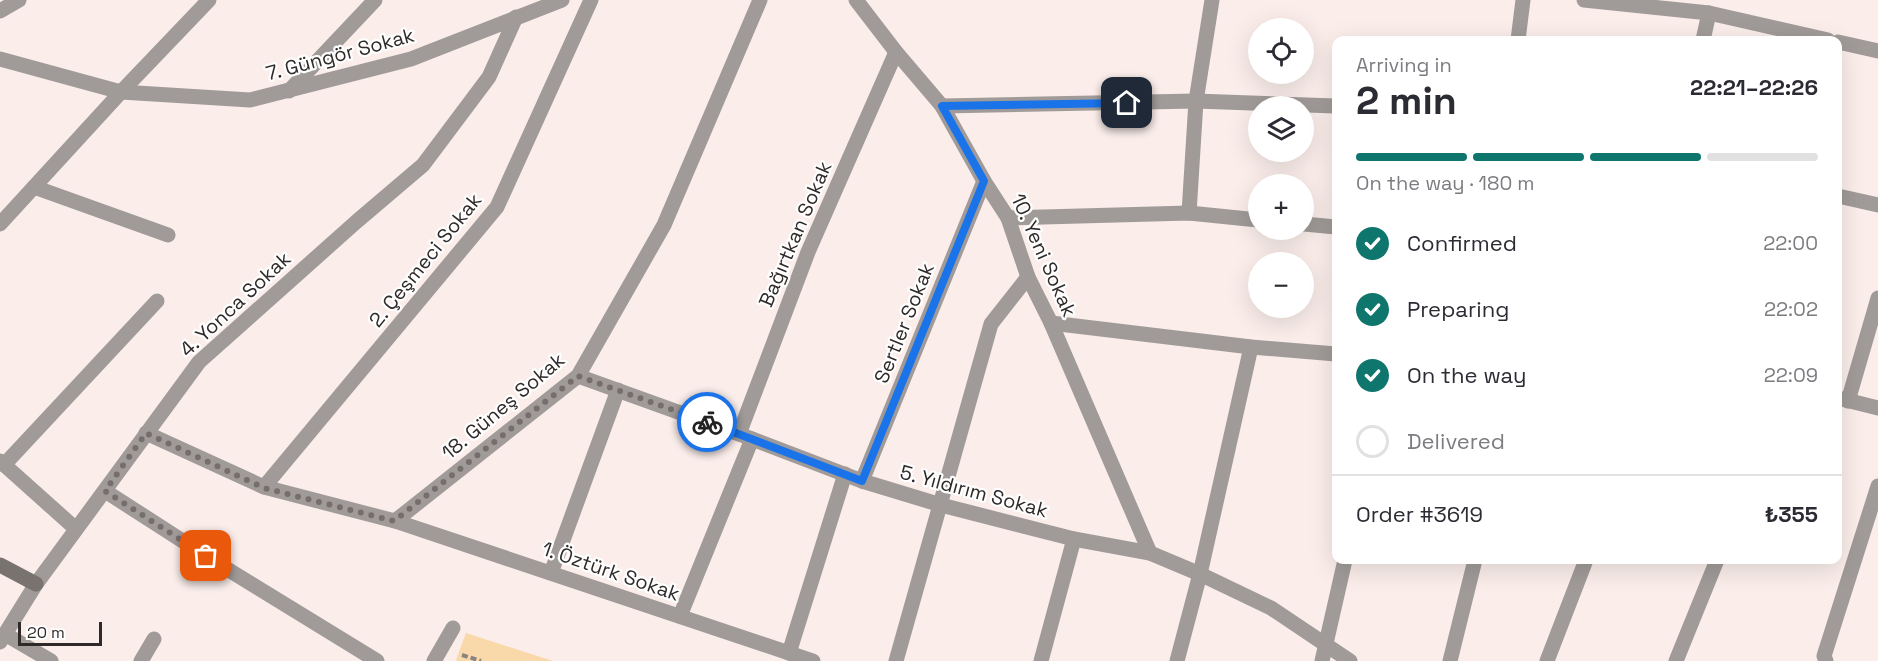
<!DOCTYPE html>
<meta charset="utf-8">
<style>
body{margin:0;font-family:"Space Grotesk",sans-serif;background:#f2f2f3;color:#2b2b33;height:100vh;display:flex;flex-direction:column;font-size:22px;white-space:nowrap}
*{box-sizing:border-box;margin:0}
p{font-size:20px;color:#7c7c81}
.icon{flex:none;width:33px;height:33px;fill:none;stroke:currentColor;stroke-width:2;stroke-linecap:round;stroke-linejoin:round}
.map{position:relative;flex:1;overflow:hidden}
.panel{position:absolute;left:1332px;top:36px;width:510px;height:528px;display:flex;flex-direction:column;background:#fff;border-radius:12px;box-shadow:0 6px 24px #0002}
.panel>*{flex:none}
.controls{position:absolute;left:1248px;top:18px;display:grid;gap:12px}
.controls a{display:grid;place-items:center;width:66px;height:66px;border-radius:50%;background:#fff;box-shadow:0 6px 24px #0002;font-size:30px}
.scale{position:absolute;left:18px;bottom:15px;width:84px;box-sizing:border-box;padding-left:6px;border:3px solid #2f2a29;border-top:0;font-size:16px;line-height:21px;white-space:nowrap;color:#2f2a29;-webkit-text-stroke:4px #fefefe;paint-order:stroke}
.pin{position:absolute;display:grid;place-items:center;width:51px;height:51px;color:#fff;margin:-26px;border-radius:12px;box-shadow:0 3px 9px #0006}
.courier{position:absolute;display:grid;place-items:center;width:60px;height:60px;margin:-30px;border:4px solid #1a73e8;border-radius:50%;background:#fff;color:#222;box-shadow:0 2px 8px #0007}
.headline em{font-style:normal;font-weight:800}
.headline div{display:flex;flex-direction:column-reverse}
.headline{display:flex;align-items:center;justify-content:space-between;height:102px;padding:0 24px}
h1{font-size:39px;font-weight:800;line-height:45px}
.bar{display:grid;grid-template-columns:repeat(4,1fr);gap:9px 6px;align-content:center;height:72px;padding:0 24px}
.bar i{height:8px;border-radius:4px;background:#e1e1e2}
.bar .active{background:#0f766e}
.bar p{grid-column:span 4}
.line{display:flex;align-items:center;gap:15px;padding:0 24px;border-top:2px solid #e1e1e2}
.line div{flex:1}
ol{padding:0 24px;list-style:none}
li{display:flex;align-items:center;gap:18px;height:66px}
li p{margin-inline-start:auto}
li .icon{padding:6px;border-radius:50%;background:#0f766e;color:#fff;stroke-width:4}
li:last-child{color:#7c7c81}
li i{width:33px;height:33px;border:3px solid #e1e1e2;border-radius:50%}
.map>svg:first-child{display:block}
</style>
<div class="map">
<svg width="1878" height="661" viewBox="0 0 1878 661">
<rect width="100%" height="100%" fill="#faedea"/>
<path fill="#f9d9aa" d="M466 633 553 661H458L456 660Z"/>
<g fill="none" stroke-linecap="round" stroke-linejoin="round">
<path stroke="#8b8381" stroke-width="4" stroke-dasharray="6 3" stroke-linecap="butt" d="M462 655 481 661"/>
<g stroke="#a09b98" stroke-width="15">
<path d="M856 0 896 52 942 106 984 181 1008 218 1028 277 1051 323 1150 553"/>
<path d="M1584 0 1709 13 1828 40"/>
<path d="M0 11 19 0"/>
<path d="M1518 40 1523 0"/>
<path d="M1703 40 1709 13"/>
<path d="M1838 42 1878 51"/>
<path d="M0 59 121 92 250 100 411 59 562 0"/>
<path d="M289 91 375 0"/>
<path d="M942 106 1196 101 1336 106"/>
<path d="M34 187 168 235"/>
<path d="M1838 196 1878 205"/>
<path d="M1189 213 1196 101 1212 0"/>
<path d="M1008 218 1189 213 1258 220"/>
<path d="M0 224 121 92 209 0"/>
<path d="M1304 224 1336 227"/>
<path d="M1051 323 1251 347 1336 354"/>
<path d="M578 376 739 434 862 481 941 505 1074 539 1150 553 1200 574 1271 608 1350 661"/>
<path d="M1838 398 1878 408"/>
<path d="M1848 401 1878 298"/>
<path d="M146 433 264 487 395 521 578 376 664 225 760 0"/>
<path d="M739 434 808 252 896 52"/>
<path d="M0 461 76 529"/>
<path d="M4 465 157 301"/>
<path d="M862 481 984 181"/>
<path d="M264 487 497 207 591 0"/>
<path d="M105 491 206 556 377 661"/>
<path d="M395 521 813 661"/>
<path d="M551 573 618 390"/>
<path d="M680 616 752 439"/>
<path d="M5 634 51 661"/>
<path d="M0 642 36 584 199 362 356 222 423 165 489 77 516 17"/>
<path d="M789 653 845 474"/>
<path d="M141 661 154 639"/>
<path d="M434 661 453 628"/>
<path d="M896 661 991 324 1028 277"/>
<path d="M1041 661 1074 539"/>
<path d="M1177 661 1200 574 1251 347"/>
<path d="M1322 661 1345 560"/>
<path d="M1450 661 1475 560"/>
<path d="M1547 661 1586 560"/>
<path d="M1676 661 1717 560"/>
<path d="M1826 661 1824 656 1878 486"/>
</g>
<path stroke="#79736f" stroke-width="15" d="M0 565 36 584"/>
</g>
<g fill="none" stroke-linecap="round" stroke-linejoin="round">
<path stroke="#766e6d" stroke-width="6" stroke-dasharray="0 10.8" d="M206 556 105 491 146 433 264 488 394 521 578 376 707 422"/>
<path stroke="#1a73e8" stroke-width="8" d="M707 422 862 481 984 181 942 106 1127 103"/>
</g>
<g text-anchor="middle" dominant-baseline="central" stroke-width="4.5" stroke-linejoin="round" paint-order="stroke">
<g font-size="20" fill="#2f2a29" stroke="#fefefe">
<text transform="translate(340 54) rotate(-15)">7. Güngör Sokak</text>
<text transform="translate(795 234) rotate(-67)">Bağırtkan Sokak</text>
<text transform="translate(1044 255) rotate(66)">10. Yeni Sokak</text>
<text transform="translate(425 260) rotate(-51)">2. Çeşmeci Sokak</text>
<text transform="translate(235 304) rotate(-43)">4. Yonca Sokak</text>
<text transform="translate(904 323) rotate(-68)">Sertler Sokak</text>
<text transform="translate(503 406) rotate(-40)">18. Güneş Sokak</text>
<text transform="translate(974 491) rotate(15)">5. Yıldırım Sokak</text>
<text transform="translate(611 571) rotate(19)">1. Öztürk Sokak</text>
</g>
</g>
</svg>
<div class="controls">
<a><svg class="icon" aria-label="locate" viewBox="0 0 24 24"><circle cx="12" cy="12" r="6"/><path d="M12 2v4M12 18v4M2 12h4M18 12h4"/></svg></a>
<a><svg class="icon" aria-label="layers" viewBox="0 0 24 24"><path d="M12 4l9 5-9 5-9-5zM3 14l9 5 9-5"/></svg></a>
<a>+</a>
<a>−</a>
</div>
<div class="scale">20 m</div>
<div class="pin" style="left:206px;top:556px;background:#ea580c"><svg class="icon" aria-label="bag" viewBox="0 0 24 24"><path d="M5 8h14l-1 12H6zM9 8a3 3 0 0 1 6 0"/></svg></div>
<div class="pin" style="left:1127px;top:103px;background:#1f2937"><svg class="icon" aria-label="home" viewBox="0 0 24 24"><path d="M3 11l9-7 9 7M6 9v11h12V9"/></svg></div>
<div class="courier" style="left:707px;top:422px"><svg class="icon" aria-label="bike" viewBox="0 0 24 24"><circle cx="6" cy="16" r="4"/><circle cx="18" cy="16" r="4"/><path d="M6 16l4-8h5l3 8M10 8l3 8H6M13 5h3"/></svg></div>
<section class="panel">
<div class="headline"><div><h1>2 min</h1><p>Arriving in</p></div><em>22:21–22:26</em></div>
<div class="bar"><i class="active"></i><i class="active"></i><i class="active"></i><i></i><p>On the way · 180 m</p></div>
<ol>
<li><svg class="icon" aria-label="check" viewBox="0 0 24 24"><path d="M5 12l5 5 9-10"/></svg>Confirmed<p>22:00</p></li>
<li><svg class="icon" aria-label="check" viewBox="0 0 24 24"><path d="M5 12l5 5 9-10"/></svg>Preparing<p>22:02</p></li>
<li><svg class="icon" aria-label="check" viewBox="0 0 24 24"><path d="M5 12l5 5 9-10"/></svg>On the way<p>22:09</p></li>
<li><i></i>Delivered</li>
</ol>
<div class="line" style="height:78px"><div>Order #3619</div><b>₺355</b></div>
</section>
</div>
